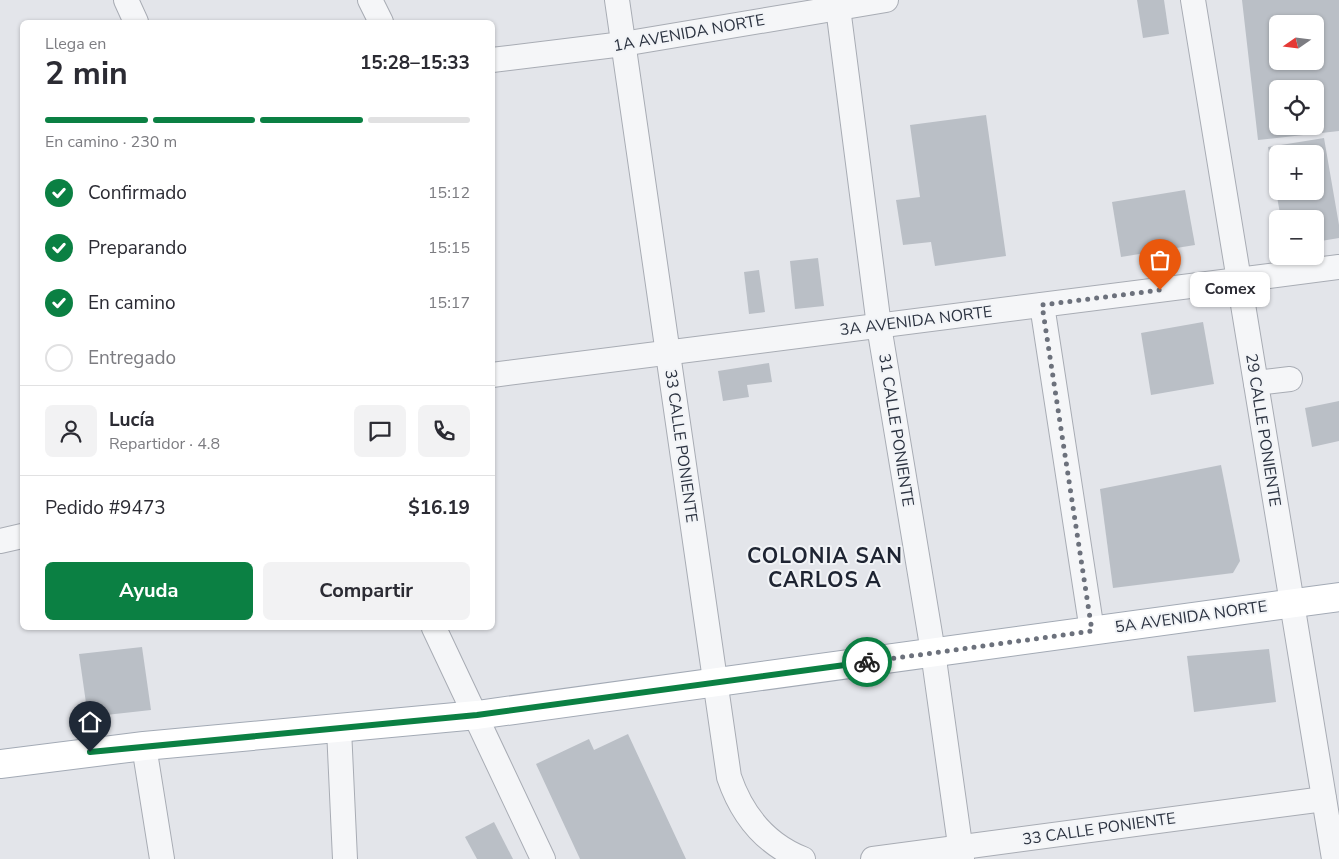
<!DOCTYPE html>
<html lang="es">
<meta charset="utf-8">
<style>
body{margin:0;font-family:"Nunito Sans",sans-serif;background:#f2f2f3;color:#2b2b33;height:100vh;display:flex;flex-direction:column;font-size:19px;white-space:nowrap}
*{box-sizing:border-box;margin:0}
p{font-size:16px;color:#7c7c81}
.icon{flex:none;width:28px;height:28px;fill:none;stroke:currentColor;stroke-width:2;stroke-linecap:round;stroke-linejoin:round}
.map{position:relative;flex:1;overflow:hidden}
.panel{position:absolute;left:20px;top:20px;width:475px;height:610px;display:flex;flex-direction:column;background:#fff;border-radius:8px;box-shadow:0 1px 4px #0004}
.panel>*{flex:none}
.needle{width:32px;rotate:256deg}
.tools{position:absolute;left:1269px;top:15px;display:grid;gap:10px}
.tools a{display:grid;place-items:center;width:55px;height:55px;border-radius:8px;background:#fff;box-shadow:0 1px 4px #0004;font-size:25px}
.pin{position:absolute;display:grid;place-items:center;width:42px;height:42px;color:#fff;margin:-51px -21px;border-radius:50% 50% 50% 0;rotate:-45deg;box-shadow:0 0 5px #0007}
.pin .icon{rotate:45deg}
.courier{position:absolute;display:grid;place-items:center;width:50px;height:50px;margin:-25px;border:4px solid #0b8043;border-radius:50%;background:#fff;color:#222;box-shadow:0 1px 6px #0007}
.bubble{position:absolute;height:35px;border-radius:8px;background:#fff;box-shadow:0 1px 4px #0004;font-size:16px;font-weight:700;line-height:35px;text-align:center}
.headline em{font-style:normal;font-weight:700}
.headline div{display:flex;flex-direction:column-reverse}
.headline{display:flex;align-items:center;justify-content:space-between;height:85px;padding:0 25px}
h1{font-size:32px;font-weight:700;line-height:38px}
.bar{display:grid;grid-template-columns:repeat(4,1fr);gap:8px 5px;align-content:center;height:60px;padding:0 25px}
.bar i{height:6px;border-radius:4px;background:#e1e1e2}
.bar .current{background:#0b8043}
.bar p{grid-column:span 4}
.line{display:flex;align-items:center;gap:12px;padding:0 25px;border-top:1px solid #e1e1e2}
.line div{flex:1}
.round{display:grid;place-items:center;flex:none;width:52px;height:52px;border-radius:8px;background:#f2f2f3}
ol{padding:0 25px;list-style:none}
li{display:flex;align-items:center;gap:15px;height:55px}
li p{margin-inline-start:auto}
li .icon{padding:5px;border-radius:50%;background:#0b8043;color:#fff;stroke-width:4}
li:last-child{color:#7c7c81}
li i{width:28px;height:28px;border:2px solid #e1e1e2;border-radius:50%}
.primary-button{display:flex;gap:10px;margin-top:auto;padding:10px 25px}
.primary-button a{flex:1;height:58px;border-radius:8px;background:#0b8043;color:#fff;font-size:20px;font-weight:700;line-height:58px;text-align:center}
.primary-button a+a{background:#f2f2f3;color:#2b2b33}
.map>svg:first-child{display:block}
</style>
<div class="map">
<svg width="1339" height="859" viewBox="0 0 1339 859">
<rect width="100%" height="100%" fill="#e3e5ea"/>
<g fill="#babfc6" fill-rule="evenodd">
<path d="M1137 0H1164L1169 34 1143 38Z"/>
<path d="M1242 0H1339V131L1258 140ZM1278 24H1315V61H1278ZM1278 89H1315V126H1278Z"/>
<path d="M986 115 1006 256 935 266 931 242 903 245 896 200 920 197 910 125Z"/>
<path d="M1324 138 1339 225V238L1315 242V219H1281L1268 147ZM1278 154H1315V191H1278Z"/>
<path d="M1185 190 1195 245 1121 257 1112 202Z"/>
<path d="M818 258 824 306 795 309 790 261Z"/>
<path d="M759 270 765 312 749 314 744 272Z"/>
<path d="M1203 322 1214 384 1151 395 1141 333Z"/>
<path d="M769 363 772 382 747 385 749 397 723 401 718 371Z"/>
<path d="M1339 401V441L1312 447 1305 408Z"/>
<path d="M1221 465 1240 561 1233 573 1113 588 1100 489Z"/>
<path d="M142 647 151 710 88 717 79 654Z"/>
<path d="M1269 649 1276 702 1194 712 1187 656Z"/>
<path d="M628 734 686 859H580L536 764 589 739 594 750Z"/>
<path d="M494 822 513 859H477L465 837Z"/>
</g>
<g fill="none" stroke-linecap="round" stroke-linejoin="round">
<defs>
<g id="minor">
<path d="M126 0 136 22"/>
<path d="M370 0 381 22"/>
<path d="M617 0 729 777C742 815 765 844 803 859"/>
<path d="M837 0 879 326 933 652 962 859"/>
<path d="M1193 0 1334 859"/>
<path d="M492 60 623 44 886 0"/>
<path d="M1042 305 1092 631"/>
<path d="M492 375 1339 267"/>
<path d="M1256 383 1290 379"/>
<path d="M0 541 22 536"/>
<path d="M434 628 543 859"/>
<path d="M339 729 345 859"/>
<path d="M144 746 162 859"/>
<path d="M873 859 1324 799"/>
</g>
<path id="major" d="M0 764 144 746 477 715 1339 597"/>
</defs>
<use href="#minor" stroke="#a8acb4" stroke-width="26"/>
<use href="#major" stroke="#a3aab5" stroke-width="30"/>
<use href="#minor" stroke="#f5f6f8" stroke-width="24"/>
<use href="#major" stroke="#fff" stroke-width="28"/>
</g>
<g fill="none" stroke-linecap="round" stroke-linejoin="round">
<path stroke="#6c717c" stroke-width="5" stroke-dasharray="0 9" d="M867 662 1092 631 1042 305 1160 290"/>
<path stroke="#0b8043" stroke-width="6" d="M90 752 477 715 867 662"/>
</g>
<g text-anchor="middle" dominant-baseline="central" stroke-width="4" stroke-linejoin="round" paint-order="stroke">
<g font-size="16" fill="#2c3341" stroke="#f2f4f7">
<text transform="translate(689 33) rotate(-10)">1A AVENIDA NORTE</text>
<text transform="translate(916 321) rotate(-7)">3A AVENIDA NORTE</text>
<text transform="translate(896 430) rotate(81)">31 CALLE PONIENTE</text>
<text transform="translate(1263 430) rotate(81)">29 CALLE PONIENTE</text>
<text transform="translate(681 446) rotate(82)">33 CALLE PONIENTE</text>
<text transform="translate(1191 617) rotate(-8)">5A AVENIDA NORTE</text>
<text transform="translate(1099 829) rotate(-8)">33 CALLE PONIENTE</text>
</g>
<g font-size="21" font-weight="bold" letter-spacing="1" fill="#1e2432" stroke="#f2f4f7">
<text x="825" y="556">COLONIA SAN<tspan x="825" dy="24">CARLOS A</tspan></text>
</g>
</g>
</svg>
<div class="tools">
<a><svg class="needle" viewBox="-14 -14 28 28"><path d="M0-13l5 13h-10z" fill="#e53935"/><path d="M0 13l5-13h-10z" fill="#7c7c81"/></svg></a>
<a><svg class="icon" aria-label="locate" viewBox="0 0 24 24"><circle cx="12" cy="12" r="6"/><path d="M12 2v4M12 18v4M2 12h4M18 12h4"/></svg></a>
<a>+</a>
<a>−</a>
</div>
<div class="pin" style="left:1160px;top:290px;background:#ea580c"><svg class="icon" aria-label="bag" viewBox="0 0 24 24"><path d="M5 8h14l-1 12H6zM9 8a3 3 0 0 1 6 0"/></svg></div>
<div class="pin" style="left:90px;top:752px;background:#1f2937"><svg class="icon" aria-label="home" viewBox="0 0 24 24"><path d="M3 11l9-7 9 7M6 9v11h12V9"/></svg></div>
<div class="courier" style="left:867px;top:662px"><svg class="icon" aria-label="bike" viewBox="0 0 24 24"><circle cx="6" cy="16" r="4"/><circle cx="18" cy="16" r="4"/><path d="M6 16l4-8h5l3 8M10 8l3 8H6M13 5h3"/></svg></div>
<div class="bubble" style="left:1190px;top:272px;width:80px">Comex</div>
<section class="panel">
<div class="headline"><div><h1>2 min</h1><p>Llega en</p></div><em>15:28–15:33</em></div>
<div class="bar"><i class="current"></i><i class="current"></i><i class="current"></i><i></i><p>En camino · 230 m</p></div>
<ol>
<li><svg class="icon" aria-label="check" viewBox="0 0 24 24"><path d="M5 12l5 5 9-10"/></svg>Confirmado<p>15:12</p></li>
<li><svg class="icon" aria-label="check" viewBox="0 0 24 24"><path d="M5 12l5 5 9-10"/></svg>Preparando<p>15:15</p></li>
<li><svg class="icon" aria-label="check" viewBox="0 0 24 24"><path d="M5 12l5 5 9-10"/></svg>En camino<p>15:17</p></li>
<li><i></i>Entregado</li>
</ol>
<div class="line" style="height:90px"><a class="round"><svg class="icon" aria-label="person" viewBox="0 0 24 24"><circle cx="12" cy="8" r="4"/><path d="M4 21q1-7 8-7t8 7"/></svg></a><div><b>Lucía</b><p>Repartidor · 4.8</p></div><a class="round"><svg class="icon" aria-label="chat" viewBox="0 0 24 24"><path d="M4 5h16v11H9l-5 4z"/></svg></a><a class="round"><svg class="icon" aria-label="phone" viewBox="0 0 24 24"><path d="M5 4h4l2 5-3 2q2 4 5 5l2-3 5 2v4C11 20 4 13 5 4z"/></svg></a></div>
<div class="line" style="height:65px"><div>Pedido #9473</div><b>$16.19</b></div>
<div class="primary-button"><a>Ayuda</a><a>Compartir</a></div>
</section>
</div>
